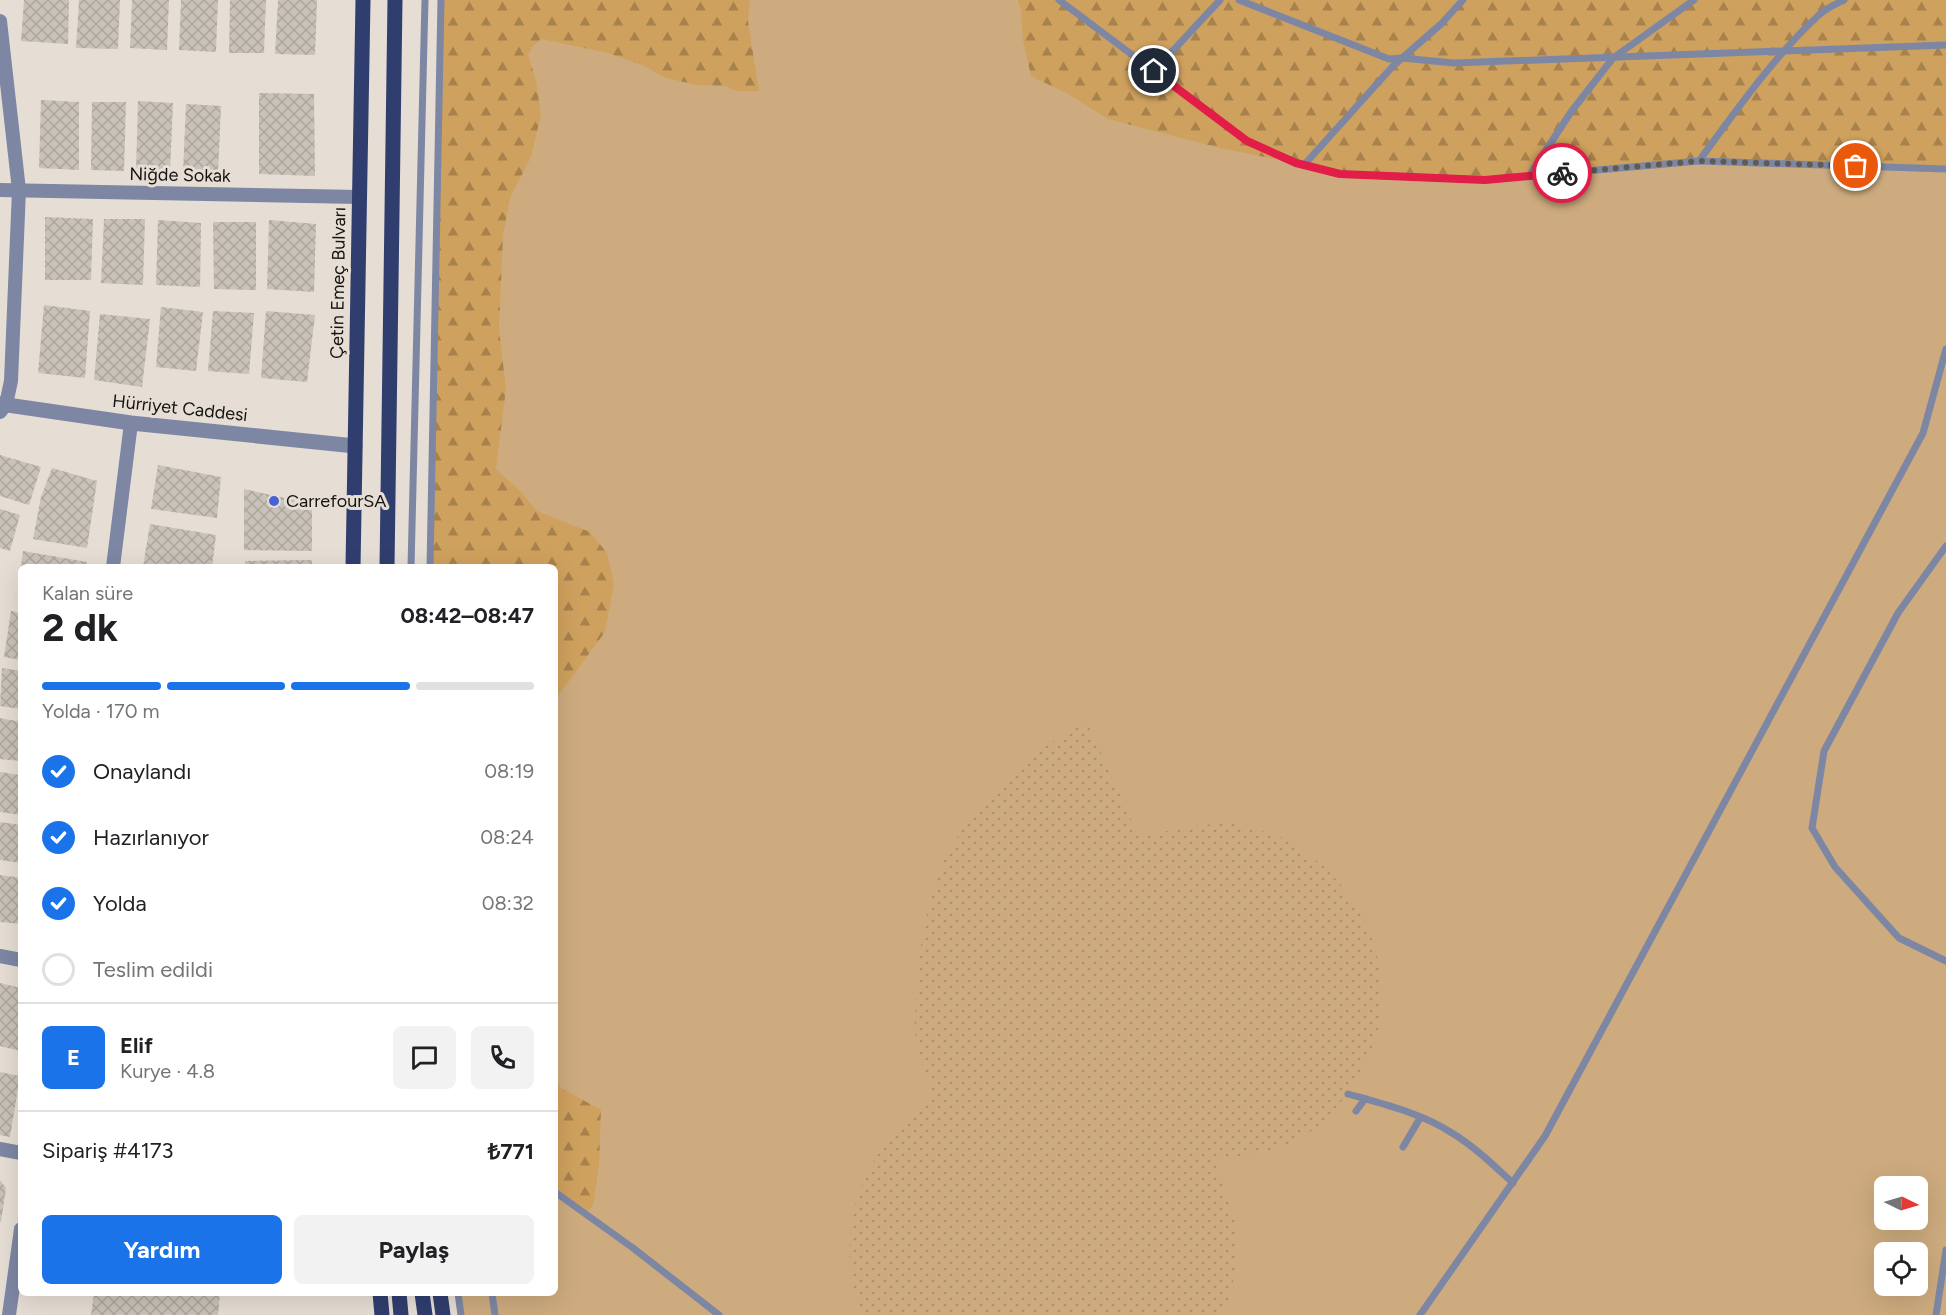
<!DOCTYPE html>
<html lang="tr">
<meta charset="utf-8">
<style>
body{margin:0;font-family:Figtree,sans-serif;background:#f2f2f2;color:#202124;height:100vh;display:flex;flex-direction:column;font-size:22px;white-space:nowrap}
*{box-sizing:border-box;margin:0}
p{font-size:20px;color:#757577}
.icon{flex:none;width:33px;height:33px;fill:none;stroke:currentColor;stroke-width:2;stroke-linecap:round;stroke-linejoin:round}
.map{position:relative;flex:1;overflow:hidden}
.sheet{position:absolute;left:18px;top:564px;width:540px;height:732px;display:flex;flex-direction:column;background:#fff;border-radius:9px;box-shadow:0 6px 24px #0002}
.sheet>*{flex:none}
.needle{width:39px;rotate:95deg}
.tools{position:absolute;left:1874px;top:1176px;display:grid;gap:12px}
.tools a{display:grid;place-items:center;width:54px;height:54px;border-radius:9px;background:#fff;box-shadow:0 6px 24px #0002;font-size:30px}
.pin{position:absolute;display:grid;place-items:center;width:51px;height:51px;color:#fff;margin:-26px;border:3px solid #fff;border-radius:50%;box-shadow:0 2px 6px #0007}
.courier{position:absolute;display:grid;place-items:center;width:60px;height:60px;margin:-30px;border:4px solid #e11d48;border-radius:50%;background:#fff;color:#222;box-shadow:0 2px 8px #0007}
.head em{font-style:normal;font-weight:700}
.head div{display:flex;flex-direction:column-reverse}
.head{display:flex;align-items:center;justify-content:space-between;height:102px;padding:0 24px}
h1{font-size:39px;font-weight:700;line-height:45px}
.bar{display:grid;grid-template-columns:repeat(4,1fr);gap:9px 6px;align-content:center;height:72px;padding:0 24px}
.bar i{height:8px;border-radius:4px;background:#e0e0e0}
.bar .current{background:#1a73e8}
.bar p{grid-column:span 4}
.line{display:flex;align-items:center;gap:15px;padding:0 24px;border-top:2px solid #e0e0e0}
.line div{flex:1}
.round{display:grid;place-items:center;flex:none;width:63px;height:63px;border-radius:9px;background:#f2f2f2}
ol{padding:0 24px;list-style:none}
li{display:flex;align-items:center;gap:18px;height:66px}
li p{margin-inline-start:auto}
li .icon{padding:6px;border-radius:50%;background:#1a73e8;color:#fff;stroke-width:4}
li:last-child{color:#757577}
li i{width:33px;height:33px;border:3px solid #e0e0e0;border-radius:50%}
.primary-button{display:flex;gap:12px;margin-top:auto;padding:12px 24px}
.primary-button a{flex:1;height:69px;border-radius:9px;background:#1a73e8;color:#fff;font-size:24px;font-weight:700;line-height:69px;text-align:center}
.primary-button a+a{background:#f2f2f2;color:#202124}
.map>svg:first-child{display:block}
</style>
<div class="map">
<svg width="1946" height="1315" viewBox="0 0 1946 1315">
<defs>
<pattern id="forest-firs" width="22" height="20" patternUnits="userSpaceOnUse" patternTransform="scale(1.5)"><rect width="22" height="20" fill="#cfa15e"/><path d="M5 1l3.5 6h-7zM16 11l3.5 6h-7z" fill="#a7824c"/></pattern>
<pattern id="park-dots" width="8" height="8" patternUnits="userSpaceOnUse" patternTransform="scale(1.5)"><rect width="8" height="8" fill="#cdab7e"/><path d="M2 2h.1M6 6h.1" fill="none" stroke="#af926c" stroke-width="1.8" stroke-linecap="round"/></pattern>
<pattern id="building-cross-hatch" width="8" height="8" patternUnits="userSpaceOnUse" patternTransform="scale(1.5)"><rect width="8" height="8" fill="#c9c2b8"/><path d="M0 0l8 8M0 8l8-8" fill="none" stroke="#aca69d"/></pattern>
</defs>
<rect width="100%" height="100%" fill="#e6ded4"/>
<path fill="#cdab7e" fill-rule="evenodd" d="M441 0H1946V1315H461L458 1293H555V567H430ZM1884 1186H1917V1220H1884ZM1884 1252H1917V1286H1884Z"/>
<g fill="url(#forest-firs)">
<path d="M441 0H750L748 21 759 91H736L725 86 697 85 666 78 644 66 608 53 541 39 533 46 528 55 536 81 541 115 531 157 510 198 503 236 499 329 506 389 496 469 520 491 537 511 590 532 607 553 614 584 605 632 555 700V567H430Z"/>
<path d="M1018 0H1946V169L1699 161 1485 180 1340 174 1304 165 1220 148 1108 119 1068 94 1031 76 1023 40 1021 11Z"/>
<path d="M555 1079 561 1088 601 1110 599 1165 593 1205 585 1214 555 1192Z"/>
</g>
<path fill="url(#park-dots)" d="M1087 722 1140 839C1165 830 1189 826 1215 824 1221 824 1228 823 1233 824 1251 827 1278 835 1294 843 1299 846 1304 850 1308 854 1361 892 1394 964 1378 1029 1374 1046 1366 1060 1358 1075 1343 1104 1320 1130 1289 1144 1266 1154 1238 1156 1214 1160 1221 1179 1229 1198 1234 1218 1241 1248 1234 1286 1224 1315H860C856 1298 852 1282 850 1265 844 1193 880 1136 934 1093 925 1074 916 1053 915 1032 914 1016 916 999 917 982 919 952 924 922 933 893 935 884 937 875 941 867 970 804 1026 753 1087 722Z"/>
<g fill="url(#building-cross-hatch)">
<path d="M24 0H69L68 44 21 41Z"/>
<path d="M79 0H120L118 49 76 48Z"/>
<path d="M132 0H169L167 50 130 48Z"/>
<path d="M181 0H218L216 52 179 50Z"/>
<path d="M230 0H266L264 53H229Z"/>
<path d="M278 0H317L315 55 275 54Z"/>
<path d="M259 93 314 94 315 176 259 174Z"/>
<path d="M41 100 79 102V170L39 168Z"/>
<path d="M138 101 173 103 170 172 136 171Z"/>
<path d="M92 102H126L124 171 91 170Z"/>
<path d="M186 104 221 106 218 173H183Z"/>
<path d="M45 217 93 219 91 280H45Z"/>
<path d="M104 219H145L143 285 101 283Z"/>
<path d="M158 220 201 223 200 287 156 285Z"/>
<path d="M269 220 316 224 314 292 267 289Z"/>
<path d="M213 222H256V290L214 289Z"/>
<path d="M44 305 90 311 85 378 38 373Z"/>
<path d="M161 307 203 312 196 371 156 367Z"/>
<path d="M213 311 254 313 249 374 208 371Z"/>
<path d="M266 311 315 315 307 382 261 378Z"/>
<path d="M100 314 150 319 142 387 94 380Z"/>
<path d="M0 455 41 467 29 505 0 496Z"/>
<path d="M158 465 221 477 217 518 151 509Z"/>
<path d="M52 468 97 481 87 548 33 539 41 497Z"/>
<path d="M244 489 312 504V551L244 550Z"/>
<path d="M0 509 20 515 10 551 0 548Z"/>
<path d="M150 524 216 535 212 567H143Z"/>
<path d="M23 551 87 562 86 567H21Z"/>
<path d="M312 560V567H245V561Z"/>
<path d="M11 611 21 613V660L4 657Z"/>
<path d="M2 668 21 671V709L0 706Z"/>
<path d="M0 718 21 722V761L0 759Z"/>
<path d="M0 772 21 775V815L0 812Z"/>
<path d="M0 822 21 825V863L0 860Z"/>
<path d="M0 875 21 878V924L0 922Z"/>
<path d="M0 983 21 988V1051L0 1046Z"/>
<path d="M0 1072 20 1076 10 1137 0 1135Z"/>
<path d="M0 1180 6 1188 1 1222H0Z"/>
<path d="M94 1293H220L218 1315H91Z"/>
</g>
<g fill="none" stroke-linecap="round" stroke-linejoin="round">
<g stroke="#7d87a4" stroke-width="7">
<path d="M1059 0 1247 141 1296 163 1340 174 1485 180 1699 161 1946 169"/>
<path d="M1239 0 1389 59 1402 58 1454 63 1946 45"/>
<path d="M1154 71 1220 0"/>
<path d="M1699 161C1735 112 1775 55 1820 14 1827 8 1836 4 1844 0"/>
<path d="M1304 165 1393 66 1441 24 1463 0"/>
<path d="M1529 176 1571 112 1613 58 1694 0"/>
<path d="M1946 546 1898 613 1824 751 1812 828 1835 867 1899 938 1946 961"/>
<path d="M411 567 425 0"/>
<path d="M430 567 441 0"/>
<path d="M1348 1094C1383 1104 1421 1113 1452 1133 1475 1147 1493 1165 1513 1183"/>
<path d="M1356 1111 1365 1099"/>
<path d="M1403 1147 1420 1118"/>
<path d="M555 1192 633 1248 719 1315"/>
<path d="M458 1293 461 1315"/>
<path d="M492 1293 495 1315"/>
<path d="M1420 1315 1545 1136 1923 433 1946 349"/>
<path d="M1936 1315 1946 1250"/>
</g>
<g stroke="#7d87a4" stroke-width="14">
<path d="M0 21 19 190 11 381 6 404 0 412"/>
<path d="M0 190 359 197"/>
<path d="M113 567 131 423"/>
<path d="M0 956 21 960"/>
<path d="M0 1149 21 1153"/>
<path d="M9 1315 21 1229"/>
</g>
<path stroke="#7d87a4" stroke-width="15" d="M0 404 131 423 355 446"/>
<g stroke="#303e6f" stroke-width="15">
<path d="M353 567 363 0"/>
<path d="M387 567 395 0"/>
<path d="M380 1293 382 1315"/>
<path d="M399 1293 401 1315"/>
<path d="M422 1293 425 1315"/>
<path d="M440 1293 443 1315"/>
</g>
</g>
<g fill="none" stroke-linecap="round" stroke-linejoin="round">
<path stroke="#5e5a54" stroke-width="6" stroke-dasharray="0 10.8" d="M1562 173 1699 161 1856 166"/>
<path stroke="#e11d48" stroke-width="8" d="M1154 71 1247 141 1296 163 1340 174 1485 180 1562 173"/>
</g>
<circle fill="#4862d6" stroke="#e6ded4" stroke-width="2" cx="274" cy="501" r="6"/>
<g text-anchor="middle" dominant-baseline="central" stroke-width="6" stroke-linejoin="round" paint-order="stroke">
<g font-size="18" fill="#15130f" stroke="#e6ded4">
<text transform="translate(180 175) rotate(1)">Niğde Sokak</text>
<text transform="translate(338 283) rotate(-89)">Çetin Emeç Bulvarı</text>
<text transform="translate(180 408) rotate(6)">Hürriyet Caddesi</text>
</g>
<g font-size="18" fill="#15130f" stroke="#e6ded4" text-anchor="start">
<text x="286" y="501">CarrefourSA</text>
</g>
</g>
</svg>
<div class="tools">
<a><svg class="needle" viewBox="-14 -14 28 28"><path d="M0-13l5 13h-10z" fill="#e53935"/><path d="M0 13l5-13h-10z" fill="#757577"/></svg></a>
<a><svg class="icon" aria-label="locate" viewBox="0 0 24 24"><circle cx="12" cy="12" r="6"/><path d="M12 2v4M12 18v4M2 12h4M18 12h4"/></svg></a>
</div>
<div class="pin" style="left:1856px;top:166px;background:#ea580c"><svg class="icon" aria-label="bag" viewBox="0 0 24 24"><path d="M5 8h14l-1 12H6zM9 8a3 3 0 0 1 6 0"/></svg></div>
<div class="pin" style="left:1154px;top:71px;background:#1f2937"><svg class="icon" aria-label="home" viewBox="0 0 24 24"><path d="M3 11l9-7 9 7M6 9v11h12V9"/></svg></div>
<div class="courier" style="left:1562px;top:173px"><svg class="icon" aria-label="bike" viewBox="0 0 24 24"><circle cx="6" cy="16" r="4"/><circle cx="18" cy="16" r="4"/><path d="M6 16l4-8h5l3 8M10 8l3 8H6M13 5h3"/></svg></div>
<section class="sheet">
<div class="head"><div><h1>2 dk</h1><p>Kalan süre</p></div><em>08:42–08:47</em></div>
<div class="bar"><i class="current"></i><i class="current"></i><i class="current"></i><i></i><p>Yolda · 170 m</p></div>
<ol>
<li><svg class="icon" aria-label="check" viewBox="0 0 24 24"><path d="M5 12l5 5 9-10"/></svg>Onaylandı<p>08:19</p></li>
<li><svg class="icon" aria-label="check" viewBox="0 0 24 24"><path d="M5 12l5 5 9-10"/></svg>Hazırlanıyor<p>08:24</p></li>
<li><svg class="icon" aria-label="check" viewBox="0 0 24 24"><path d="M5 12l5 5 9-10"/></svg>Yolda<p>08:32</p></li>
<li><i></i>Teslim edildi</li>
</ol>
<div class="line" style="height:108px"><b class="round" style="background:#1a73e8;color:#fff">E</b><div><b>Elif</b><p>Kurye · 4.8</p></div><a class="round"><svg class="icon" aria-label="chat" viewBox="0 0 24 24"><path d="M4 5h16v11H9l-5 4z"/></svg></a><a class="round"><svg class="icon" aria-label="phone" viewBox="0 0 24 24"><path d="M5 4h4l2 5-3 2q2 4 5 5l2-3 5 2v4C11 20 4 13 5 4z"/></svg></a></div>
<div class="line" style="height:78px"><div>Sipariş #4173</div><b>₺771</b></div>
<div class="primary-button"><a>Yardım</a><a>Paylaş</a></div>
</section>
</div>
